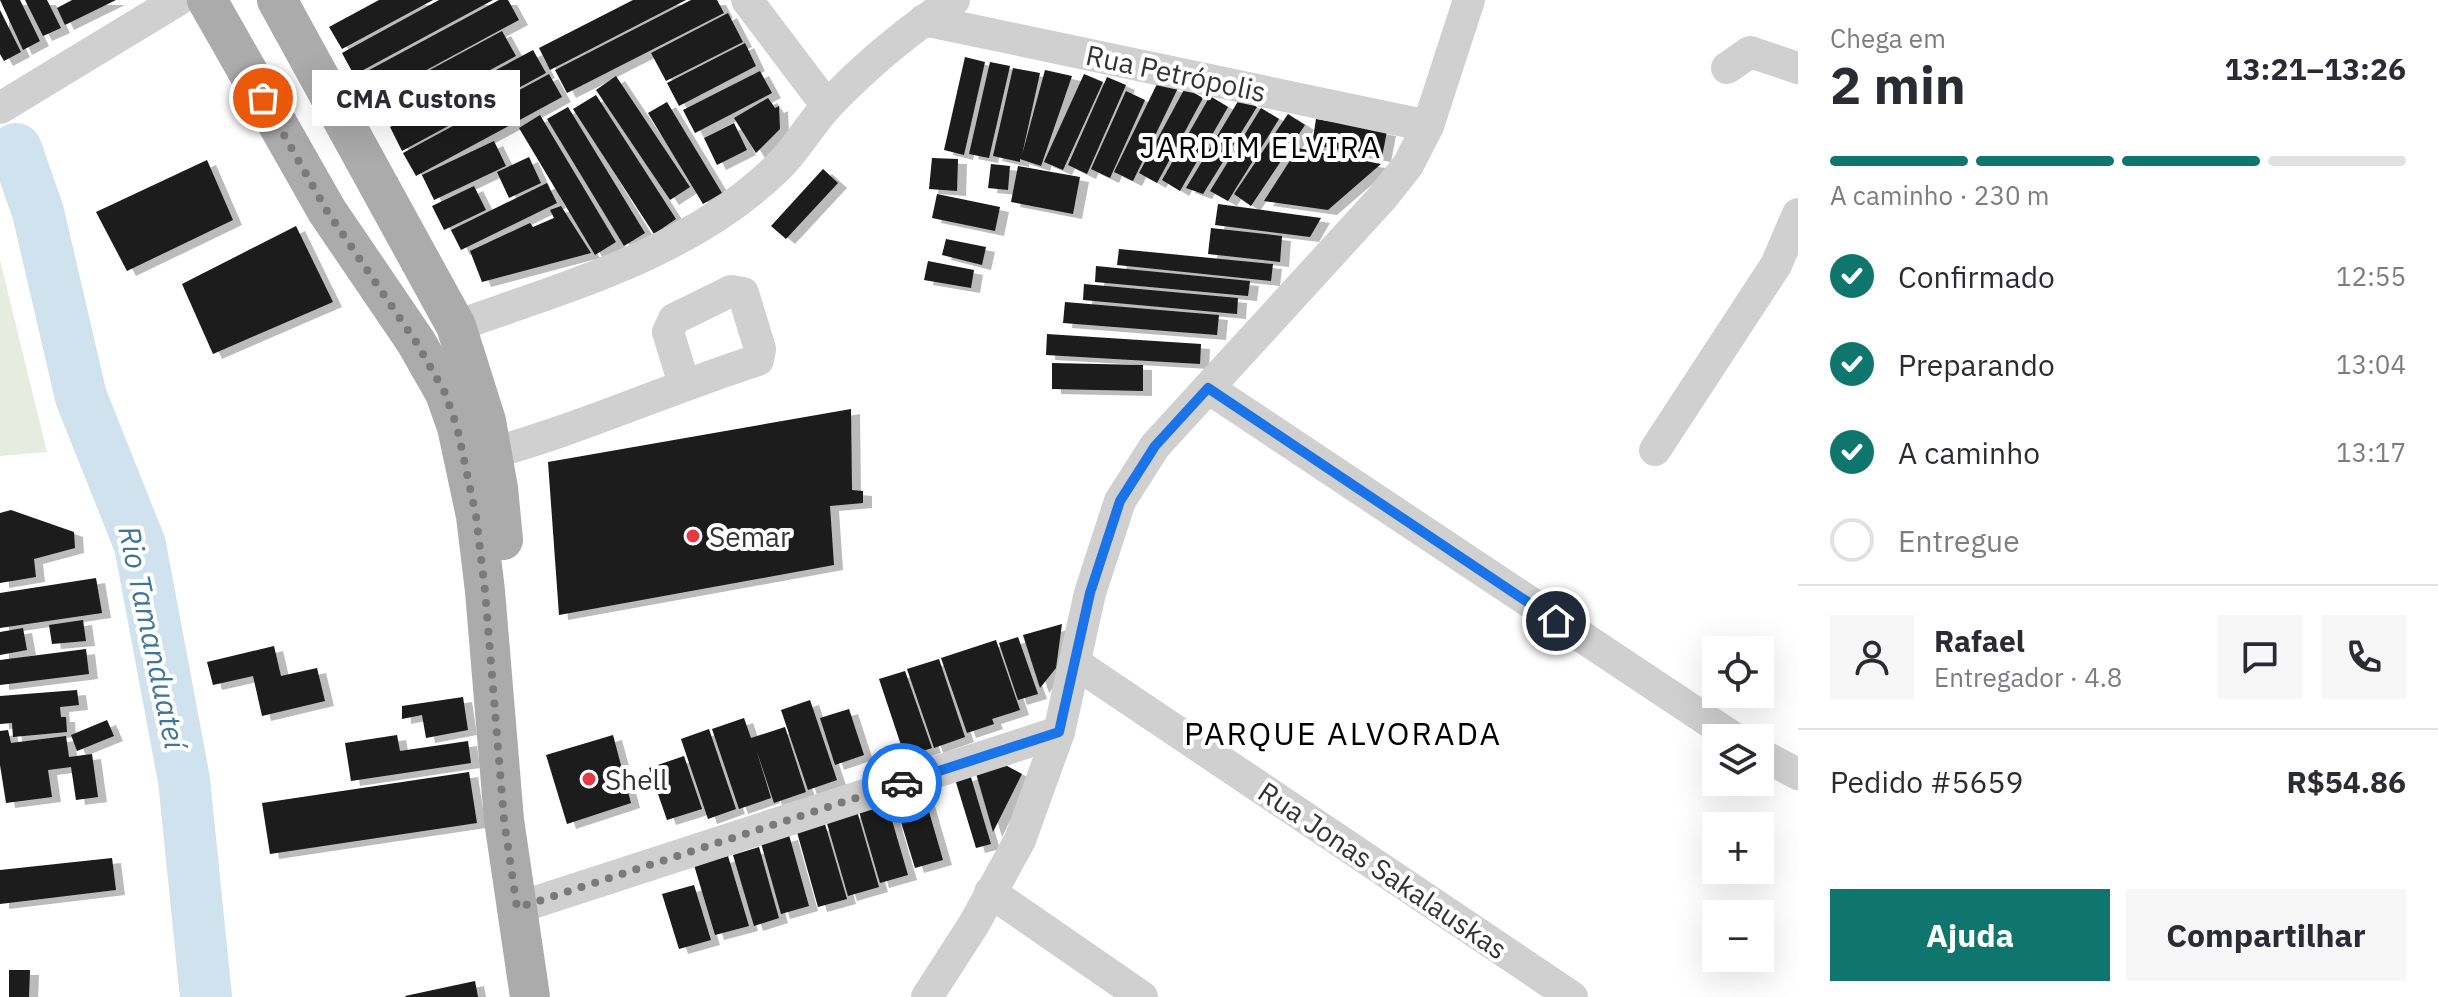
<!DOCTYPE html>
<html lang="pt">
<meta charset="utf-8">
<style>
body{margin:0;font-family:"IBM Plex Sans",sans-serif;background:#f7f7f7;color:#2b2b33;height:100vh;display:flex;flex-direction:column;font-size:30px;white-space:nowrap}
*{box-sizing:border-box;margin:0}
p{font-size:26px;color:#7c7c81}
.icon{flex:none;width:44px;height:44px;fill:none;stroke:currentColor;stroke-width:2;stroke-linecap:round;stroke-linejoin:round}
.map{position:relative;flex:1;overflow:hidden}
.drawer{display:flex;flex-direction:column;background:#fff;width:640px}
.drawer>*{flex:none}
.fabs{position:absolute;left:1702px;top:636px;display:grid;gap:16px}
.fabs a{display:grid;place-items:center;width:72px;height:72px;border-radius:0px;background:#fff;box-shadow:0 8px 32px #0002;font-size:40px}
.pin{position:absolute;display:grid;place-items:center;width:68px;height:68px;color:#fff;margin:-34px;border:4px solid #fff;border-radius:50%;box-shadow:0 2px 8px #0007}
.courier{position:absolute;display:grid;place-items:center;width:80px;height:80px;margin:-40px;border:6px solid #1a73e8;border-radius:50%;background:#fff;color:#222;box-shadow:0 2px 10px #0007}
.bubble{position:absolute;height:56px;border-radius:0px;background:#fff;box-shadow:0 8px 32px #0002;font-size:26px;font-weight:800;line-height:56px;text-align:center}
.summary em{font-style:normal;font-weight:800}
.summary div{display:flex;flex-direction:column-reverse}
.summary{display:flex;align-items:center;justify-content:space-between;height:136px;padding:0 32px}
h1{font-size:52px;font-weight:800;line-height:60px}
.bar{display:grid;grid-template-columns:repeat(4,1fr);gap:12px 8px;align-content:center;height:96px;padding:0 32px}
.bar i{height:10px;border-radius:6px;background:#e1e1e2}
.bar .selected{background:#0f766e}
.bar p{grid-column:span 4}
.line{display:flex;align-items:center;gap:20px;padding:0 32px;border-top:2px solid #e1e1e2}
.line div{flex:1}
.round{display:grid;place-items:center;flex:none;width:84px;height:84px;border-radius:0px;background:#f7f7f7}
ol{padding:0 32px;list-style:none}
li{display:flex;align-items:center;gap:24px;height:88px}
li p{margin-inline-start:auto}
li .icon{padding:8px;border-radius:50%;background:#0f766e;color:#fff;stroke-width:4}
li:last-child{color:#7c7c81}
li i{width:44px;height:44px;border:4px solid #e1e1e2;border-radius:50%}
.action{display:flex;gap:16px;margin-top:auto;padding:16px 32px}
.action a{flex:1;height:92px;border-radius:0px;background:#0f766e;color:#fff;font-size:32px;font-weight:800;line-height:92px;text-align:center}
.action a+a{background:#f7f7f7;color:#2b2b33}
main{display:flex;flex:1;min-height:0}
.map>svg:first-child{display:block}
</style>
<main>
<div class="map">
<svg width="1798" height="997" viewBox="0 0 1798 997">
<defs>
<filter id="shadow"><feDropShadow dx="9" dy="5" stdDeviation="0" flood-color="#0004"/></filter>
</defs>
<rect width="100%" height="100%" fill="#fff"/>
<path fill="#e6ecdf" d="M0 260 47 452 0 456Z"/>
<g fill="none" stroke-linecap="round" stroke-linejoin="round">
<path stroke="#cfe2ee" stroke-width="52" d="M16 149 38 212 81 397 140 545 184 780 206 997"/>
</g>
<g fill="#1a1a1a" filter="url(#shadow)">
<path d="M0 0H20L40 41 23 50Z"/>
<path d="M25 0H47L61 28 43 36Z"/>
<path d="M72 0H116L65 25 57 8Z"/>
<path d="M379 0H433L342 49 329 27Z"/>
<path d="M439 0H493L354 75 342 53Z"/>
<path d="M499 0H508L519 20 373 99 360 75Z"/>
<path d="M633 0H686L550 70 539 48Z"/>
<path d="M691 0H717L724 13 567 93 555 70Z"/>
<path d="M0 10 21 52 4 61 0 54Z"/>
<path d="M728 13 743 42 666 81 651 53Z"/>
<path d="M502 31 516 56 390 124 376 99Z"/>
<path d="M745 43 756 66 679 106 667 83Z"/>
<path d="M533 50 546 73 402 151 390 127Z"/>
<path d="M965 57 985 62 964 155 944 150Z"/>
<path d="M990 62 1010 66 989 158 969 154Z"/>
<path d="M1013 68 1040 73 1022 155 1045 70 1072 76 1041 166 1020 159V162L993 156Z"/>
<path d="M760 71 772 93 695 133 683 110Z"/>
<path d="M549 74 562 97 416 176 403 153Z"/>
<path d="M1084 74 1103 82 1063 170 1044 162Z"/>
<path d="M616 76 690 187 670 200 596 90Z"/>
<path d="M1107 77 1126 85 1087 174 1068 165Z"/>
<path d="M1157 84 1178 88 1133 181 1114 172Z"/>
<path d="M1185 88 1203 98 1157 183 1139 173Z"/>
<path d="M1126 91 1145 100 1110 178 1091 169Z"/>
<path d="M596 95 676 219 654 234 573 109Z"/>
<path d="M1210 96 1228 107 1180 191 1162 180Z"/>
<path d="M768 98 775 108 779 106 780 129 756 153 734 118Z"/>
<path d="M1240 98 1257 107 1203 194 1186 188Z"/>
<path d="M667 102 722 193 703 204 648 113Z"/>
<path d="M568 107 645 233 624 246 547 119Z"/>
<path d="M1261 108 1279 119 1228 201 1210 191Z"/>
<path d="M1288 114 1305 125 1251 206 1234 194Z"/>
<path d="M540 115 616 242 595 255 519 128Z"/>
<path d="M1316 119 1387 131 1382 157 1312 145Z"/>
<path d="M734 123 747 150 717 165 704 138Z"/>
<path d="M494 141 506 166 434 200 422 175Z"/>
<path d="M1298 148 1381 164 1328 210 1264 201Z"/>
<path d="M529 157 541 183 509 198 497 172Z"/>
<path d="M932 158 958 159 957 191 929 189Z"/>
<path d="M207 160 233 220 127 271 96 212Z"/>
<path d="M991 164 1010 166 1008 190 988 188Z"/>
<path d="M1018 166 1080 177 1073 214 1011 202Z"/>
<path d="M823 169 838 183 786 239 771 226Z"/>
<path d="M547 183 557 203 461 250 451 230Z"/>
<path d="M474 186 486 210 444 230 432 206Z"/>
<path d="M937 194 1000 207 995 231 932 218Z"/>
<path d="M1218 204 1321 218 1310 237 1215 225Z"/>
<path d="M561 206 591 253 482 282 470 251 530 223 533 227 554 218 550 210Z"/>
<path d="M296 226 333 302 213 354 182 284Z"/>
<path d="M1211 228 1282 236 1280 262 1208 254Z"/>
<path d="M946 239 986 247 982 265 942 255Z"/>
<path d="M1119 249 1273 264 1271 281 1117 265Z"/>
<path d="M928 261 974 270 971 288 924 280Z"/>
<path d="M1096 266 1250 281 1248 296 1095 282Z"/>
<path d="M1084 284 1238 298 1237 314 1083 300Z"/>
<path d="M1065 302 1219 315 1217 335 1063 323Z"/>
<path d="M1047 334 1201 344 1200 364 1046 355Z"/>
<path d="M1052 363 1143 365V391L1052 389Z"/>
<path d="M851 409 852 490 863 491V503L830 506 834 565 559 615 548 462Z"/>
<path d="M11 510 74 532 75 548 34 559 36 577 0 583V513Z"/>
<path d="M96 578 102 613 0 628V593Z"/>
<path d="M83 620 86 641 52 644 49 625Z"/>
<path d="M1062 624 1056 668 1040 688 1023 635Z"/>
<path d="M23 628 27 650 0 655V632Z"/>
<path d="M1018 637 1038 694 1018 700 999 643Z"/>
<path d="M996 640 1020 710 992 719 994 724 967 733 941 658Z"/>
<path d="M274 646 281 676 317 668 325 701 262 716 253 676 213 685 207 662Z"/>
<path d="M86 649 89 674 0 685V660Z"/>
<path d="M939 659 965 737 934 748 907 669Z"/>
<path d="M905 671 932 748 905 757 879 679Z"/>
<path d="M77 690 79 705 60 707 61 717H66L67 732 13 737 12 723 0 724V696Z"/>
<path d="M463 697 468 730 426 738 422 715 402 719V706Z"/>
<path d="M810 700 837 780 808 790 781 710Z"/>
<path d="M849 709 864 755 835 765 820 718Z"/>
<path d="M744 718 751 738 785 727 806 792 774 803 756 749 771 798 739 809 712 729Z"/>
<path d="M107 720 114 736 77 751 71 735Z"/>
<path d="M709 729 736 809 708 819 681 739Z"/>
<path d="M8 730 11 743 66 736 69 757 92 754 98 797 76 800 71 767 48 770 52 797 6 803 0 765V731Z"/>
<path d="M397 735 400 751 468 741 471 763 351 781 345 743Z"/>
<path d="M613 735 631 803 567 824 546 755Z"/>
<path d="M684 756 702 809 667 820 649 768Z"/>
<path d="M1007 766 1022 774 993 832 975 770Z"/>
<path d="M469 772 477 823 270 854 262 803Z"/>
<path d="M970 774 991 844 976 848 955 779Z"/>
<path d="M923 791 943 860 915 868 894 799Z"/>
<path d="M886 800 908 875 880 883 858 808Z"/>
<path d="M857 811 879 887 848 896 826 820Z"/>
<path d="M825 824 847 899 818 907 797 832Z"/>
<path d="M789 835 809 906 781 914 761 843Z"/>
<path d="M759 847 779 918 754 926 733 855Z"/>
<path d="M728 856 749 926 715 935 694 865Z"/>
<path d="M112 858 116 890 0 904V870Z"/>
<path d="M694 885 711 940 679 949 662 894Z"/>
<path d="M9 970H30L29 997H9Z"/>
<path d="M475 981 478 997H406L405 996Z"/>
</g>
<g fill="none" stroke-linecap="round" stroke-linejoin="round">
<g stroke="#d0d0d0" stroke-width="32">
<path d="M747 0 827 106"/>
<path d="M924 20 1428 126"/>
<path d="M1727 68 1750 52 1798 68"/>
<path d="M0 108 178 0"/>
<path d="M456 326C566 287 689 253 775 170 796 151 809 125 829 104 867 64 908 30 954 0"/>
<path d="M1208 388 1734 738"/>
<path d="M1655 450 1776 265 1798 214"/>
<path d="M492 453C582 428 668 389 758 360L760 349 743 293 731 291 674 319 668 332 684 384"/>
<path d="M1075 663 1572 997"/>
<path d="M1760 754 1798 774"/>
<path d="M990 892 1142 997"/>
<path d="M517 908 1059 732"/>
<path d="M927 997 974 924 1020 840 1059 732 1090 593 1120 501 1155 446 1381 199 1408 165 1428 126 1469 0"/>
</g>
<g stroke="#ababab" stroke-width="40">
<path d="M207 0 327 211 416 342 445 393 457 427 476 516 485 591 504 820 530 997"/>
<path d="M277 0 456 326 486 421 498 488 503 540"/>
</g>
</g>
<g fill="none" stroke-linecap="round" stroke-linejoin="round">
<path stroke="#7a7a7a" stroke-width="8" stroke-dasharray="0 14.4" d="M263 98 327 211 416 342 445 393 457 427 476 516 485 591 504 820 517 908 902 783"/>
<path stroke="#1a73e8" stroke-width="10" d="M902 783 1059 732 1090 593 1120 501 1155 446 1208 388 1556 621"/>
</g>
<g fill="#e63946" stroke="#fff" stroke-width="3">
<circle cx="693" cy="536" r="8"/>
<circle cx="589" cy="779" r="8"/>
</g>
<g text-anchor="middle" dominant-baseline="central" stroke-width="8" stroke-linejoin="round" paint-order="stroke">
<g font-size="28" fill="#333" stroke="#fff">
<text transform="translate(1176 73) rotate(12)">Rua Petrópolis</text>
<text transform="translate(1383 870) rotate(34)">Rua Jonas Sakalauskas</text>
</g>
<g font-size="28" fill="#333" stroke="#fff" text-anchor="start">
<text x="709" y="536">Semar</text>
<text x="605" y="779">Shell</text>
</g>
<g font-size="30" letter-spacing="2" fill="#000" stroke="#fff">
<text x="1261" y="146">JARDIM ELVIRA</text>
</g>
<g font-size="30" font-style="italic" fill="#3f7597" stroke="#fff">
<text transform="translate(153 637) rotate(78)">Rio Tamanduateí</text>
</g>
<g font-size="32" letter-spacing="2" fill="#000" stroke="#fff">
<text x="1343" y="733">PARQUE ALVORADA</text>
</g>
</g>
</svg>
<div class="fabs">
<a><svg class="icon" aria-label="locate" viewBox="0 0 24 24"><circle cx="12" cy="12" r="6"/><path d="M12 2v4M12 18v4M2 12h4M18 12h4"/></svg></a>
<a><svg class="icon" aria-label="layers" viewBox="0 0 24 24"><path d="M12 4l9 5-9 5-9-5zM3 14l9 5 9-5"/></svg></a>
<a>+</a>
<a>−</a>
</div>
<div class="pin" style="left:263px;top:98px;background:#ea580c"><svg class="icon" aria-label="bag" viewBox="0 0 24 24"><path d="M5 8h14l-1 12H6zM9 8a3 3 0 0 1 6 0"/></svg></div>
<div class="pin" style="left:1556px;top:621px;background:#1f2937"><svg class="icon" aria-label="home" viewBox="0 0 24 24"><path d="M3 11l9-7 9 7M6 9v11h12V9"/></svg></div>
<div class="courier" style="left:902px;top:783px"><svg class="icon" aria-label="car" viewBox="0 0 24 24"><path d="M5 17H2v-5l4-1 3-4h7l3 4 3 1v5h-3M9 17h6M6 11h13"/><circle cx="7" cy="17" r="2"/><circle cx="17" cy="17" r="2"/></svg></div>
<div class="bubble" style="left:312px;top:70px;width:208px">CMA Custons</div>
</div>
<section class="drawer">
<div class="summary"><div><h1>2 min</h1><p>Chega em</p></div><em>13:21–13:26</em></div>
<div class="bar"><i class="selected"></i><i class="selected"></i><i class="selected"></i><i></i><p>A caminho · 230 m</p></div>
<ol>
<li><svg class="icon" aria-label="check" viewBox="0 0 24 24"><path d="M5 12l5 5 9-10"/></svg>Confirmado<p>12:55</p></li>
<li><svg class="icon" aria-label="check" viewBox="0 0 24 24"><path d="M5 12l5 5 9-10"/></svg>Preparando<p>13:04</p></li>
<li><svg class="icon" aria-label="check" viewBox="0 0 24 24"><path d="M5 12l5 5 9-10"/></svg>A caminho<p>13:17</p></li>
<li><i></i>Entregue</li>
</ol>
<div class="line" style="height:144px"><a class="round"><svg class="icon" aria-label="person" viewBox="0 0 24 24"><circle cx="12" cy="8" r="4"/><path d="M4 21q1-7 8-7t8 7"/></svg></a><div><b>Rafael</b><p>Entregador · 4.8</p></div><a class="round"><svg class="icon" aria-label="chat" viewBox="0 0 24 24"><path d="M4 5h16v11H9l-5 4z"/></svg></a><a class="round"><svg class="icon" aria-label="phone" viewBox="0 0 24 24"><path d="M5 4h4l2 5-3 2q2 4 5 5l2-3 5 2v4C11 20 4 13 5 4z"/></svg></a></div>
<div class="line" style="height:104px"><div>Pedido #5659</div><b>R$54.86</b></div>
<div class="action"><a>Ajuda</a><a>Compartilhar</a></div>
</section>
</main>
